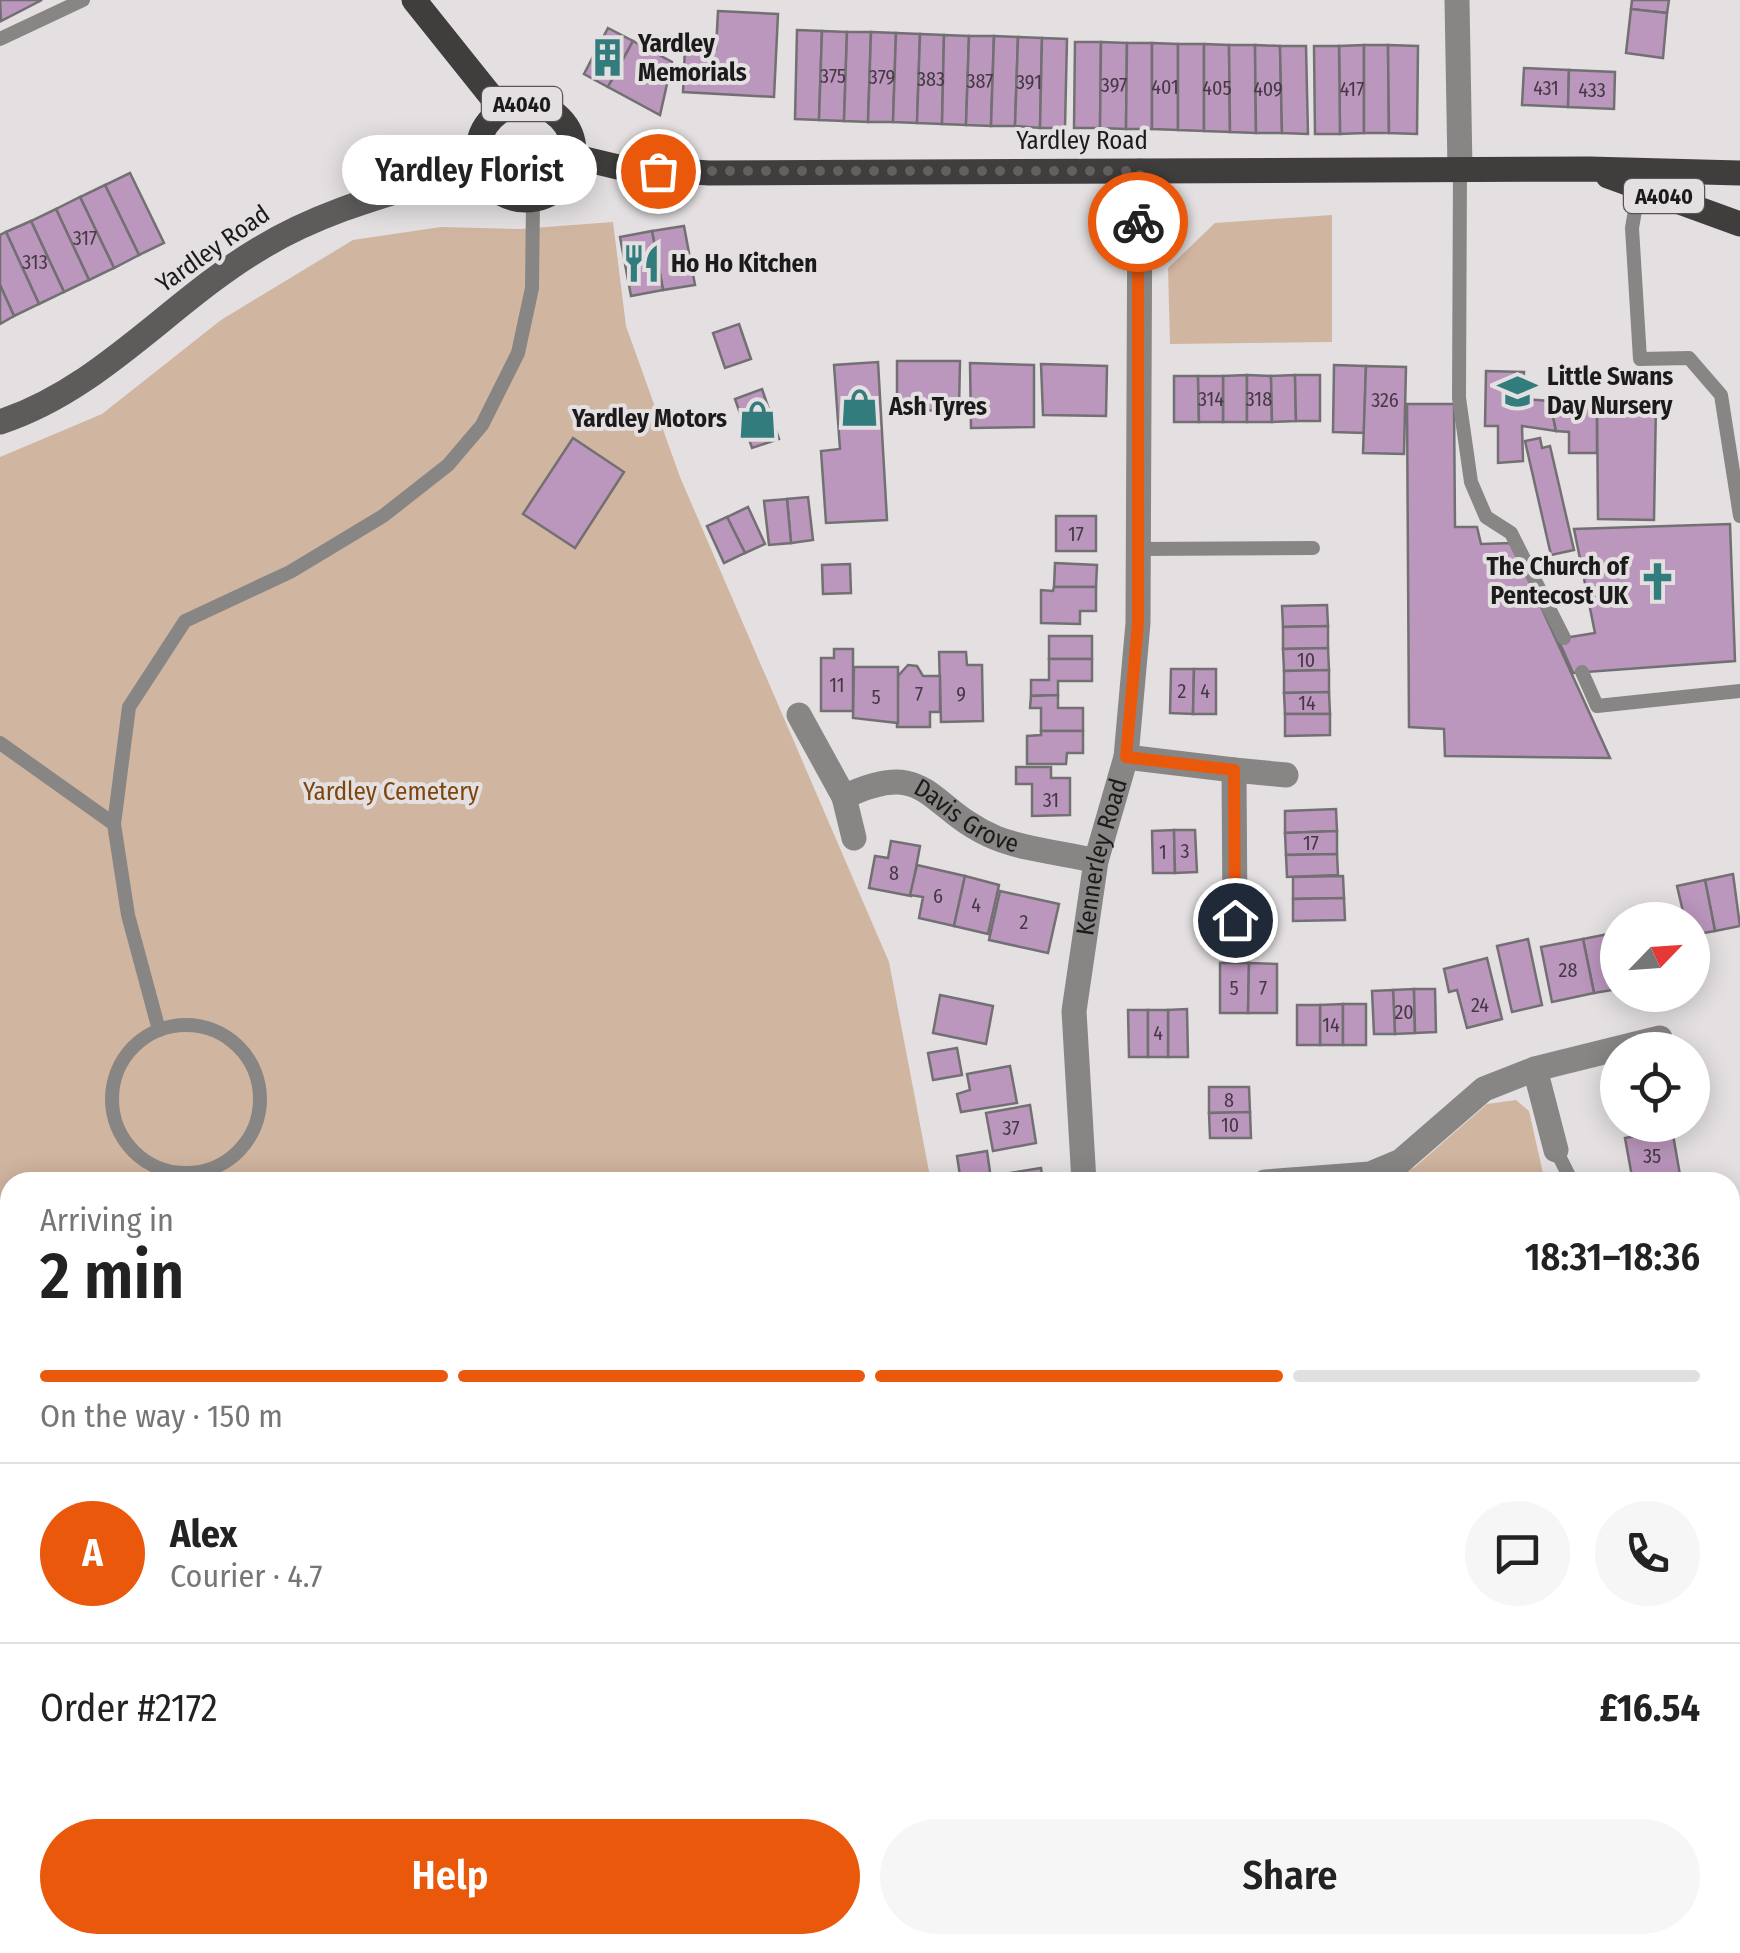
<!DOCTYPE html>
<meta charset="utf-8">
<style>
body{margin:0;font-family:"Fira Sans Condensed",sans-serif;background:#f6f6f6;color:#222;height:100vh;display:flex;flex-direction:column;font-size:38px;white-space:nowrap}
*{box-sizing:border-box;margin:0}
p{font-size:32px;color:#767676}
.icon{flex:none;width:55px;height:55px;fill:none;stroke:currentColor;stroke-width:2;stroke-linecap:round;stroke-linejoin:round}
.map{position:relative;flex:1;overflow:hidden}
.details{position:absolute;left:0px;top:1172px;width:1740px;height:782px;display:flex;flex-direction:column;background:#fff;border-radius:30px 30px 0 0;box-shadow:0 5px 25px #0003}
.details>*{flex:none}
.needle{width:65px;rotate:65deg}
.controls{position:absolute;left:1600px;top:902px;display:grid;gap:20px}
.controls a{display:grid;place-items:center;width:110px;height:110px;border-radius:50%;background:#fff;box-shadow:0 5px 25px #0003;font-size:50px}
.pin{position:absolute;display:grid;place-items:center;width:85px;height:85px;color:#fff;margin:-42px;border:5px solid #fff;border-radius:50%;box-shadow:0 2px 10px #0007}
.courier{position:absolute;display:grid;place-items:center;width:100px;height:100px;margin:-50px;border:8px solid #ea580c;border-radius:50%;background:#fff;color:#222;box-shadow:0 2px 12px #0007}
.bubble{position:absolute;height:70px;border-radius:35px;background:#fff;box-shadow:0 5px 25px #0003;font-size:32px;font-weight:600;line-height:70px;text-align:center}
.summary em{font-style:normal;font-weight:600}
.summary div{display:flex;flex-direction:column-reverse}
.summary{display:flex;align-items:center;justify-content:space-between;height:170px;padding:0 40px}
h1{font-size:65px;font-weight:600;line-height:75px}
.bar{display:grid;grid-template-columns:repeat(4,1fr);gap:15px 10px;align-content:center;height:120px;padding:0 40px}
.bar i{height:12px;border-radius:8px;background:#e0e0e0}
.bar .current{background:#ea580c}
.bar p{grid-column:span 4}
.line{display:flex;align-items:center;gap:25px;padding:0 40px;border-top:2px solid #e0e0e0}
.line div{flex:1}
.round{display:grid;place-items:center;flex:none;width:105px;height:105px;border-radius:52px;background:#f6f6f6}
.primary-button{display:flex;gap:20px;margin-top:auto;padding:20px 40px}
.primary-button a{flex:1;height:115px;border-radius:60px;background:#ea580c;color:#fff;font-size:40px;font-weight:600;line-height:115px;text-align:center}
.primary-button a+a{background:#f6f6f6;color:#222}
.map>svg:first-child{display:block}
</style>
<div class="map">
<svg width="1740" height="1953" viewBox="0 0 1740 1953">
<rect width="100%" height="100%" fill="#e4e0e1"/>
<g fill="#d0b5a0">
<path d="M1332 215V342L1170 344 1168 268 1215 223Z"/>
<path d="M613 222 626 326 680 477 889 962 931 1182H10V1945H1730V1842L1740 1844V1953H0V457L102 414 221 320 353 240 441 227 520 229Z"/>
<path d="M1516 1100 1529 1111 1545 1182H1386L1415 1167 1487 1104Z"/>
</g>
<g fill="#bb96bd" stroke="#727072" stroke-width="2.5">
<path d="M0 0H42L1 21Z"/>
<path d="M1632 0H1669L1667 13 1631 9Z"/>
<path d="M1631 9 1667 13 1663 58 1626 53Z"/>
<path d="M718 11 778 14 774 97 683 92 685 47 716 49Z"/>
<path d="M608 28 633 41 608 87 584 74Z"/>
<path d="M797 30 822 31 819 120 795 119Z"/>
<path d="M822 31 847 32 844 121 819 120Z"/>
<path d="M847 32H871L868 122 844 121Z"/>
<path d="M871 32 896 33 893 122H868Z"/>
<path d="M896 33 920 34 917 123 893 122Z"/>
<path d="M920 34 944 35 942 124 917 123Z"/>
<path d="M944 35 969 36 966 125 942 124Z"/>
<path d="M969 36H994L991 126 966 125Z"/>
<path d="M994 36 1018 37 1015 126H991Z"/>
<path d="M1018 37 1042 38 1040 128 1015 126Z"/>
<path d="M1042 38 1067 39 1065 128H1040Z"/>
<path d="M633 41 672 62 660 115 608 87Z"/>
<path d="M1075 42H1101L1100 128H1074Z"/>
<path d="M1101 42 1127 43 1126 129 1100 128Z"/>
<path d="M1127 43H1152V129H1126Z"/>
<path d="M1152 43 1178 44V130L1152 129Z"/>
<path d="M1178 44H1204V131L1178 130Z"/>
<path d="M1204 44 1229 45 1230 132 1204 131Z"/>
<path d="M1229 45H1255L1256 133 1230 132Z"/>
<path d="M1255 45 1280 46 1282 133H1256Z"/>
<path d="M1364 45V133L1340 134 1339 46Z"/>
<path d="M1364 45H1388L1389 133H1364Z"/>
<path d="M1388 45 1418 46 1417 134 1389 133Z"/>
<path d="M1280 46H1306L1308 134 1282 133Z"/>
<path d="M1314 46H1339L1340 134H1315Z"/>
<path d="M1524 68 1569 70 1568 107 1522 105Z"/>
<path d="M1569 70 1615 72 1614 109 1568 107Z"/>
<path d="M130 173 164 243 139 255 105 185Z"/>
<path d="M105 185 139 255 114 268 80 197Z"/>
<path d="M80 197 114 268 89 280 56 209Z"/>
<path d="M56 209 89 280 64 292 31 221Z"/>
<path d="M31 221 64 292 39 304 6 232Z"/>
<path d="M684 226 695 285 663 290 652 231Z"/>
<path d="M652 231 663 290 631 296 620 237Z"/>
<path d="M6 232 39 304 14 316 0 285V235Z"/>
<path d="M0 285 14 316 0 324Z"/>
<path d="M739 324 751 359 725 368 713 333Z"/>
<path d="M897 361H960L959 410 897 411Z"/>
<path d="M878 362 887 520 826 523 821 451 840 449 834 365Z"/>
<path d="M970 363 1034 365V427L971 428Z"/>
<path d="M1041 364 1107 366 1106 416 1043 415Z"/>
<path d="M1334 365 1366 366 1364 433 1333 432Z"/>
<path d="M1366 366 1406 367 1404 454 1363 453Z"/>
<path d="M1486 371 1524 372 1523 399 1550 401 1556 431 1522 426 1523 461 1498 463V426H1485Z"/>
<path d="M1247 375V422H1223V376Z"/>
<path d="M1247 375 1271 376 1272 422H1247Z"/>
<path d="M1295 375 1296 421 1272 422 1271 376Z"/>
<path d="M1295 375H1320V421H1296Z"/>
<path d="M1174 376H1198L1199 422H1174Z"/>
<path d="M1198 376H1223V422H1199Z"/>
<path d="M762 389 779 439 752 448 735 399Z"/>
<path d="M1550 401 1597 403V453H1569V432L1556 431Z"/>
<path d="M1656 402 1654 520 1598 519 1597 403Z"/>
<path d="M1407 404H1454L1455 527H1477L1481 544 1512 543 1610 758 1445 756 1444 729 1409 727Z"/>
<path d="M573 438 624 472 575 548 523 514Z"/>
<path d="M1540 438 1542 448 1550 446 1574 550 1551 555 1525 441Z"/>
<path d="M808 497 813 540 791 543 787 499Z"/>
<path d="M787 499 791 543 769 545 764 501Z"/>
<path d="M748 507 765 544 745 553 727 517Z"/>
<rect x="1056" y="516" width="40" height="35"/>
<path d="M727 517 745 553 724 563 707 526Z"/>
<path d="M1730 524 1735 661 1573 673 1558 639 1595 633 1574 529Z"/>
<path d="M1055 563 1097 565 1096 587H1054Z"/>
<path d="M850 564 851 593 823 594 822 565Z"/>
<path d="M1054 587H1096V611H1080V624L1041 623V590L1053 591Z"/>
<path d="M1327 605 1328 626 1283 627 1282 606Z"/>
<path d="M1328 626V648L1283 649V627Z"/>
<rect x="1049" y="636" width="43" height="23"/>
<path d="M1328 648 1329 670 1284 671 1283 649Z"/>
<path d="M834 649H853V711H821V658H834Z"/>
<path d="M939 652H966L967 665H982L983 721 941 722Z"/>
<path d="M1049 659H1092V681H1058V695L1031 696V680H1049Z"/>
<path d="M908 665 917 666 923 676H940V712H930V727H897L898 676Z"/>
<path d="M854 667H898V723L853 718Z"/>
<path d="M1171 669H1194L1193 714 1170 713Z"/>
<path d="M1194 669H1216V714H1193Z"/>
<path d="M1329 670V692L1284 693V671Z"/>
<path d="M1329 692 1330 714H1285L1284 693Z"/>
<path d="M1058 695V708H1083V731H1041V708H1030L1031 696Z"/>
<path d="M1285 714H1330V735L1285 736Z"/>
<path d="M1041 731H1083V753H1067L1066 764H1027V736L1041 735Z"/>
<path d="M1016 767H1051V778H1070V815L1032 816V784H1016Z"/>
<path d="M1336 809 1337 831 1285 833V811Z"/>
<path d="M1174 830 1175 873H1153L1152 831Z"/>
<path d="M1174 830H1195L1197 872 1175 873Z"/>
<path d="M1337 831V854L1286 855 1285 833Z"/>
<path d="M891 841 920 846 911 896 869 888 875 856 888 858Z"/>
<path d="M1337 854 1338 875 1287 877 1286 855Z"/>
<path d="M917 865 965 876 954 926 919 918 923 897 910 895Z"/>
<path d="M1733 874 1740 926 1715 931 1705 880Z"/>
<path d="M965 876 999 885 988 934 954 926Z"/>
<path d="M1343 876 1344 898 1293 899V877Z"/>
<path d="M1705 880 1715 931 1692 935V920H1685L1677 886Z"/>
<path d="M1000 891 1059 904 1048 953 989 940Z"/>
<path d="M1344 898 1345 920 1293 921V899Z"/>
<path d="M1618 932V989L1594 993 1583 939Z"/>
<path d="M1528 939 1542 1005 1512 1012 1497 946Z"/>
<path d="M1583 939 1594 993 1552 1002 1541 947Z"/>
<path d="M1487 958 1502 1019 1467 1028 1457 990 1449 992 1444 969Z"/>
<path d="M1220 963H1249L1248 1013H1220Z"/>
<path d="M1249 963 1277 964V1013H1248Z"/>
<path d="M1414 989 1415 1033 1395 1034 1393 990Z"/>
<path d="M1414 989H1435L1436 1032 1415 1033Z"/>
<path d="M1393 990 1395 1034H1374L1372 991Z"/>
<path d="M940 995 993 1006 986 1044 933 1033Z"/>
<path d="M1343 1004V1045H1320V1005Z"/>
<rect x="1343" y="1004" width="23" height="41"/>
<rect x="1297" y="1005" width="23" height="40"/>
<path d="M1187 1009 1188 1057H1168V1010Z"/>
<path d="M1128 1010H1148V1057H1129Z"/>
<rect x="1148" y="1010" width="20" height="47"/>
<path d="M957 1048 962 1075 933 1080 928 1053Z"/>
<path d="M1010 1066 1017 1103 961 1112 957 1094 970 1090 967 1074Z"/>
<path d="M1209 1087H1249L1250 1112 1209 1113Z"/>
<path d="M1030 1105 1036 1143 993 1151 986 1113Z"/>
<path d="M1250 1112 1251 1138H1210L1209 1113Z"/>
<path d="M1672 1129 1680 1175 1633 1182 1625 1138Z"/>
<path d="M987 1151 991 1179 961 1182 957 1156Z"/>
<path d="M1041 1168 1043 1182H998L997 1175Z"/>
<path d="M1740 1351V1403L1732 1405 1730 1353Z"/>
<path d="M1735 1545 1740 1557V1602L1730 1606V1547Z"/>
</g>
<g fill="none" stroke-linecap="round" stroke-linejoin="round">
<g stroke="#888685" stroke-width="14">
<path d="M0 39 83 0"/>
<path d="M1460 169 1459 398 1471 482 1486 517 1511 533 1564 638"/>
<path d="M1639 187 1632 228 1640 359 1689 358 1721 395 1740 516"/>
<path d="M1138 549 1313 548"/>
<path d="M1582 672 1597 706 1740 691"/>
<path d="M0 743 114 824"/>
<circle cx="186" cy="1099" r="74"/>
<path d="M159 1030 128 915 114 824 129 707 185 621 290 572 383 516 448 465 482 425 518 353 532 288 533 201"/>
<path d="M1556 1150 1572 1182"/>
<path d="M464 1945 466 1953"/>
</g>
<g stroke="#888685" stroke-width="25">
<path d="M1457 0 1460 169"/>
<path id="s1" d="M799 715 844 797C930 756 926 809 996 838 1026 850 1064 853 1096 861"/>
<path d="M1126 757 1234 770 1235 921"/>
<path d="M1234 770 1286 775"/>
<path d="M844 797 854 838"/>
<path d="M1535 1069 1556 1150"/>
<path id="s2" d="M1084 1182 1074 1011 1096 861 1126 757 1138 623 1140 171"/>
<path d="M1265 1182 1370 1174 1401 1161 1484 1089 1535 1069 1660 1038"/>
<path d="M1730 1480 1740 1474"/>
</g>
<path stroke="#5e5b5b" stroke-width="25" d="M0 422C101 389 170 302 259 249 327 207 405 190 480 166"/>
<g stroke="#403d3d" stroke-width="25">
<path d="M414 0 502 110"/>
<circle cx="526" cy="152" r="48"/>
<path d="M576 157 618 167 709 173 1589 169 1740 173"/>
<path d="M1608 176 1740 224"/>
</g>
</g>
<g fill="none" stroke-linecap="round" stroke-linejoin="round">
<path stroke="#625f60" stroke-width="10" stroke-dasharray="0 18" d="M658 171H1140L1138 222"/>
<path stroke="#ea580c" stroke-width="12" d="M1138 222V623L1126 757 1234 770 1235 920"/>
</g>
<defs>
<symbol id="building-bare" viewBox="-9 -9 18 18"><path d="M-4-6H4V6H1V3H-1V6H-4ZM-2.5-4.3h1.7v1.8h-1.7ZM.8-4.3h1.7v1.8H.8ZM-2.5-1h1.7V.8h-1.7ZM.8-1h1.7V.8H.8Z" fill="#337c7d" stroke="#e4e0e1" stroke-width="2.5" paint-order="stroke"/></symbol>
<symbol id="restaurant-bare" viewBox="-9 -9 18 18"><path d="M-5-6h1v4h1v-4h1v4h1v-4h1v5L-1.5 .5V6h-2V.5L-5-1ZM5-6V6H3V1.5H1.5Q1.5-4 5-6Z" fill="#337c7d" stroke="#e4e0e1" stroke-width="2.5" paint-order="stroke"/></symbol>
<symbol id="school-bare" viewBox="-9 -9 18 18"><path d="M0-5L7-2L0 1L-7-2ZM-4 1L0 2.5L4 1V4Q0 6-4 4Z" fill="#337c7d" stroke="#e4e0e1" stroke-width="2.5" paint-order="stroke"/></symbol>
<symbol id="shop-bare" viewBox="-9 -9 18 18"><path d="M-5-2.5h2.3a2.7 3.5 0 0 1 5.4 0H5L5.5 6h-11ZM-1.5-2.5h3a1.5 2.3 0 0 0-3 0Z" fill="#337c7d" stroke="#e4e0e1" stroke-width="2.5" paint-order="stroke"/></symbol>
<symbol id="church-bare" viewBox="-9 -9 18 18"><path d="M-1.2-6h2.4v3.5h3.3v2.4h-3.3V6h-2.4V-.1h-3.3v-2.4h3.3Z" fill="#337c7d" stroke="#e4e0e1" stroke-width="2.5" paint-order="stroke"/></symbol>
</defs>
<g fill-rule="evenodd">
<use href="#building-bare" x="580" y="30" width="55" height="55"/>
<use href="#restaurant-bare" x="614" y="236" width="55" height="55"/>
<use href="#school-bare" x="1490" y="364" width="55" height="55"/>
<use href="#shop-bare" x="832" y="380" width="55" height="55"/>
<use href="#shop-bare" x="730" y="392" width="55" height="55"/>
<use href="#church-bare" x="1630" y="554" width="55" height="55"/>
</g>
<g text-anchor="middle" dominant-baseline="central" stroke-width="8" stroke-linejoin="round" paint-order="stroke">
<g font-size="20" fill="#443944">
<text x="833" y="76">375</text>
<text x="882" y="77">379</text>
<text x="931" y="79">383</text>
<text x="980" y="81">387</text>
<text x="1029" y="82">391</text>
<text x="1114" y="85">397</text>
<text x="1165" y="87">401</text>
<text x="1217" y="88">405</text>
<text x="1546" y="88">431</text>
<text x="1268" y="89">409</text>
<text x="1352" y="89">417</text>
<text x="1592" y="90">433</text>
<text x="85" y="238">317</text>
<text x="35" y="262">313</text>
<text x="1211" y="399">314</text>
<text x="1259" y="399">318</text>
<text x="1385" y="400">326</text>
<text x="1076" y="534">17</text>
<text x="1306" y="660">10</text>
<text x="837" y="685">11</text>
<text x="1182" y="691">2</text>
<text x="1205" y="691">4</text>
<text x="919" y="694">7</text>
<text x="961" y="694">9</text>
<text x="876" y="697">5</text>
<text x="1307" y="703">14</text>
<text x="1051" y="800">31</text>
<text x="1311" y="843">17</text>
<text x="1185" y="851">3</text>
<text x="1163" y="852">1</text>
<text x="894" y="873">8</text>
<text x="938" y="896">6</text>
<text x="976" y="905">4</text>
<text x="1024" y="922">2</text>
<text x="1568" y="970">28</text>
<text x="1234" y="988">5</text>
<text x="1263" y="988">7</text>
<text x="1480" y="1005">24</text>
<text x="1404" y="1012">20</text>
<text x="1331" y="1025">14</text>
<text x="1158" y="1033">4</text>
<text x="1229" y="1100">8</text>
<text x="1230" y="1125">10</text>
<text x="1011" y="1128">37</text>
<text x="1652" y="1156">35</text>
</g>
<g fill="#e4e0e1" stroke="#585556" stroke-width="2.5">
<rect x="482" y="87" width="80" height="34" rx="8"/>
<rect x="1624" y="179" width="80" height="34" rx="8"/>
</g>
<g font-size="22" font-weight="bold" fill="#1c1a1b">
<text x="522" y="104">A4040</text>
<text x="1664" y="196">A4040</text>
</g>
<g font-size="25" font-weight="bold" fill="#1c1a1b" stroke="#e4e0e1" text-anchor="start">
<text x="638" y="44">Yardley<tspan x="638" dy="29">Memorials</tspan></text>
<text x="671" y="264">Ho Ho Kitchen</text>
<text x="1547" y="377">Little Swans<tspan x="1547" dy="29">Day Nursery</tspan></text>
<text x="889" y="407">Ash Tyres</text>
<text x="727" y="419" text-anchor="end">Yardley Motors</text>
<text x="1628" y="567" text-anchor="end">The Church of<tspan x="1628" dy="29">Pentecost UK</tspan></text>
</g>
<g font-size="25" fill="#1c1a1b" stroke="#e4e0e1">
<text x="1082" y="141">Yardley Road</text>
<text transform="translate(213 249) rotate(-35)">Yardley Road</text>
<text stroke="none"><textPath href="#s1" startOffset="228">Davis Grove</textPath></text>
<text stroke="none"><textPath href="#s2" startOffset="328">Kennerley Road</textPath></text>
</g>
<g font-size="25" fill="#7d460e" stroke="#e4e0e1">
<text x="391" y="792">Yardley Cemetery</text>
</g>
</g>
</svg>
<div class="controls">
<a><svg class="needle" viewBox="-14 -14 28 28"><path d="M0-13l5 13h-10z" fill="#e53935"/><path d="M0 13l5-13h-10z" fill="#767676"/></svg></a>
<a><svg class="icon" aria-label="locate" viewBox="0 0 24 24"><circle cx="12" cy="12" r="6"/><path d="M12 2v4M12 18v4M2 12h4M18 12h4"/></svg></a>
</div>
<div class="pin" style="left:658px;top:171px;background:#ea580c"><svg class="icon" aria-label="bag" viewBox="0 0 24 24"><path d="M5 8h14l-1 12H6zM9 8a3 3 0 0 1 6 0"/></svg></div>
<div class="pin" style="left:1235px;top:920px;background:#1f2937"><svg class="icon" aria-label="home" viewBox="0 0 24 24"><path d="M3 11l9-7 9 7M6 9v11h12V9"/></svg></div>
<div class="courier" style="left:1138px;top:222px"><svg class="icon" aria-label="bike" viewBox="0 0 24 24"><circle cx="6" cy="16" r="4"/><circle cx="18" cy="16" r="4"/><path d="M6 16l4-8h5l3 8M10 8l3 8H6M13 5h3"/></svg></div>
<div class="bubble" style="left:342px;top:135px;width:255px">Yardley Florist</div>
<section class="details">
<div class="summary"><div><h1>2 min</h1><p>Arriving in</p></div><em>18:31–18:36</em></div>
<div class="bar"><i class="current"></i><i class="current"></i><i class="current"></i><i></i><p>On the way · 150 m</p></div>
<div class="line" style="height:180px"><b class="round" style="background:#ea580c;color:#fff">A</b><div><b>Alex</b><p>Courier · 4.7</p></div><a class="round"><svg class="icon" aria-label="chat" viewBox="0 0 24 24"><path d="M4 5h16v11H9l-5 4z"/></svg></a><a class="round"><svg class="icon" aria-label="phone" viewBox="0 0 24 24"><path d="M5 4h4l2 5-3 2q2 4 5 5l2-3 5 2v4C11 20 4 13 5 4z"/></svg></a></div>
<div class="line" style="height:130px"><div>Order #2172</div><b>£16.54</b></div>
<div class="primary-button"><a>Help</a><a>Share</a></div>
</section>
</div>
